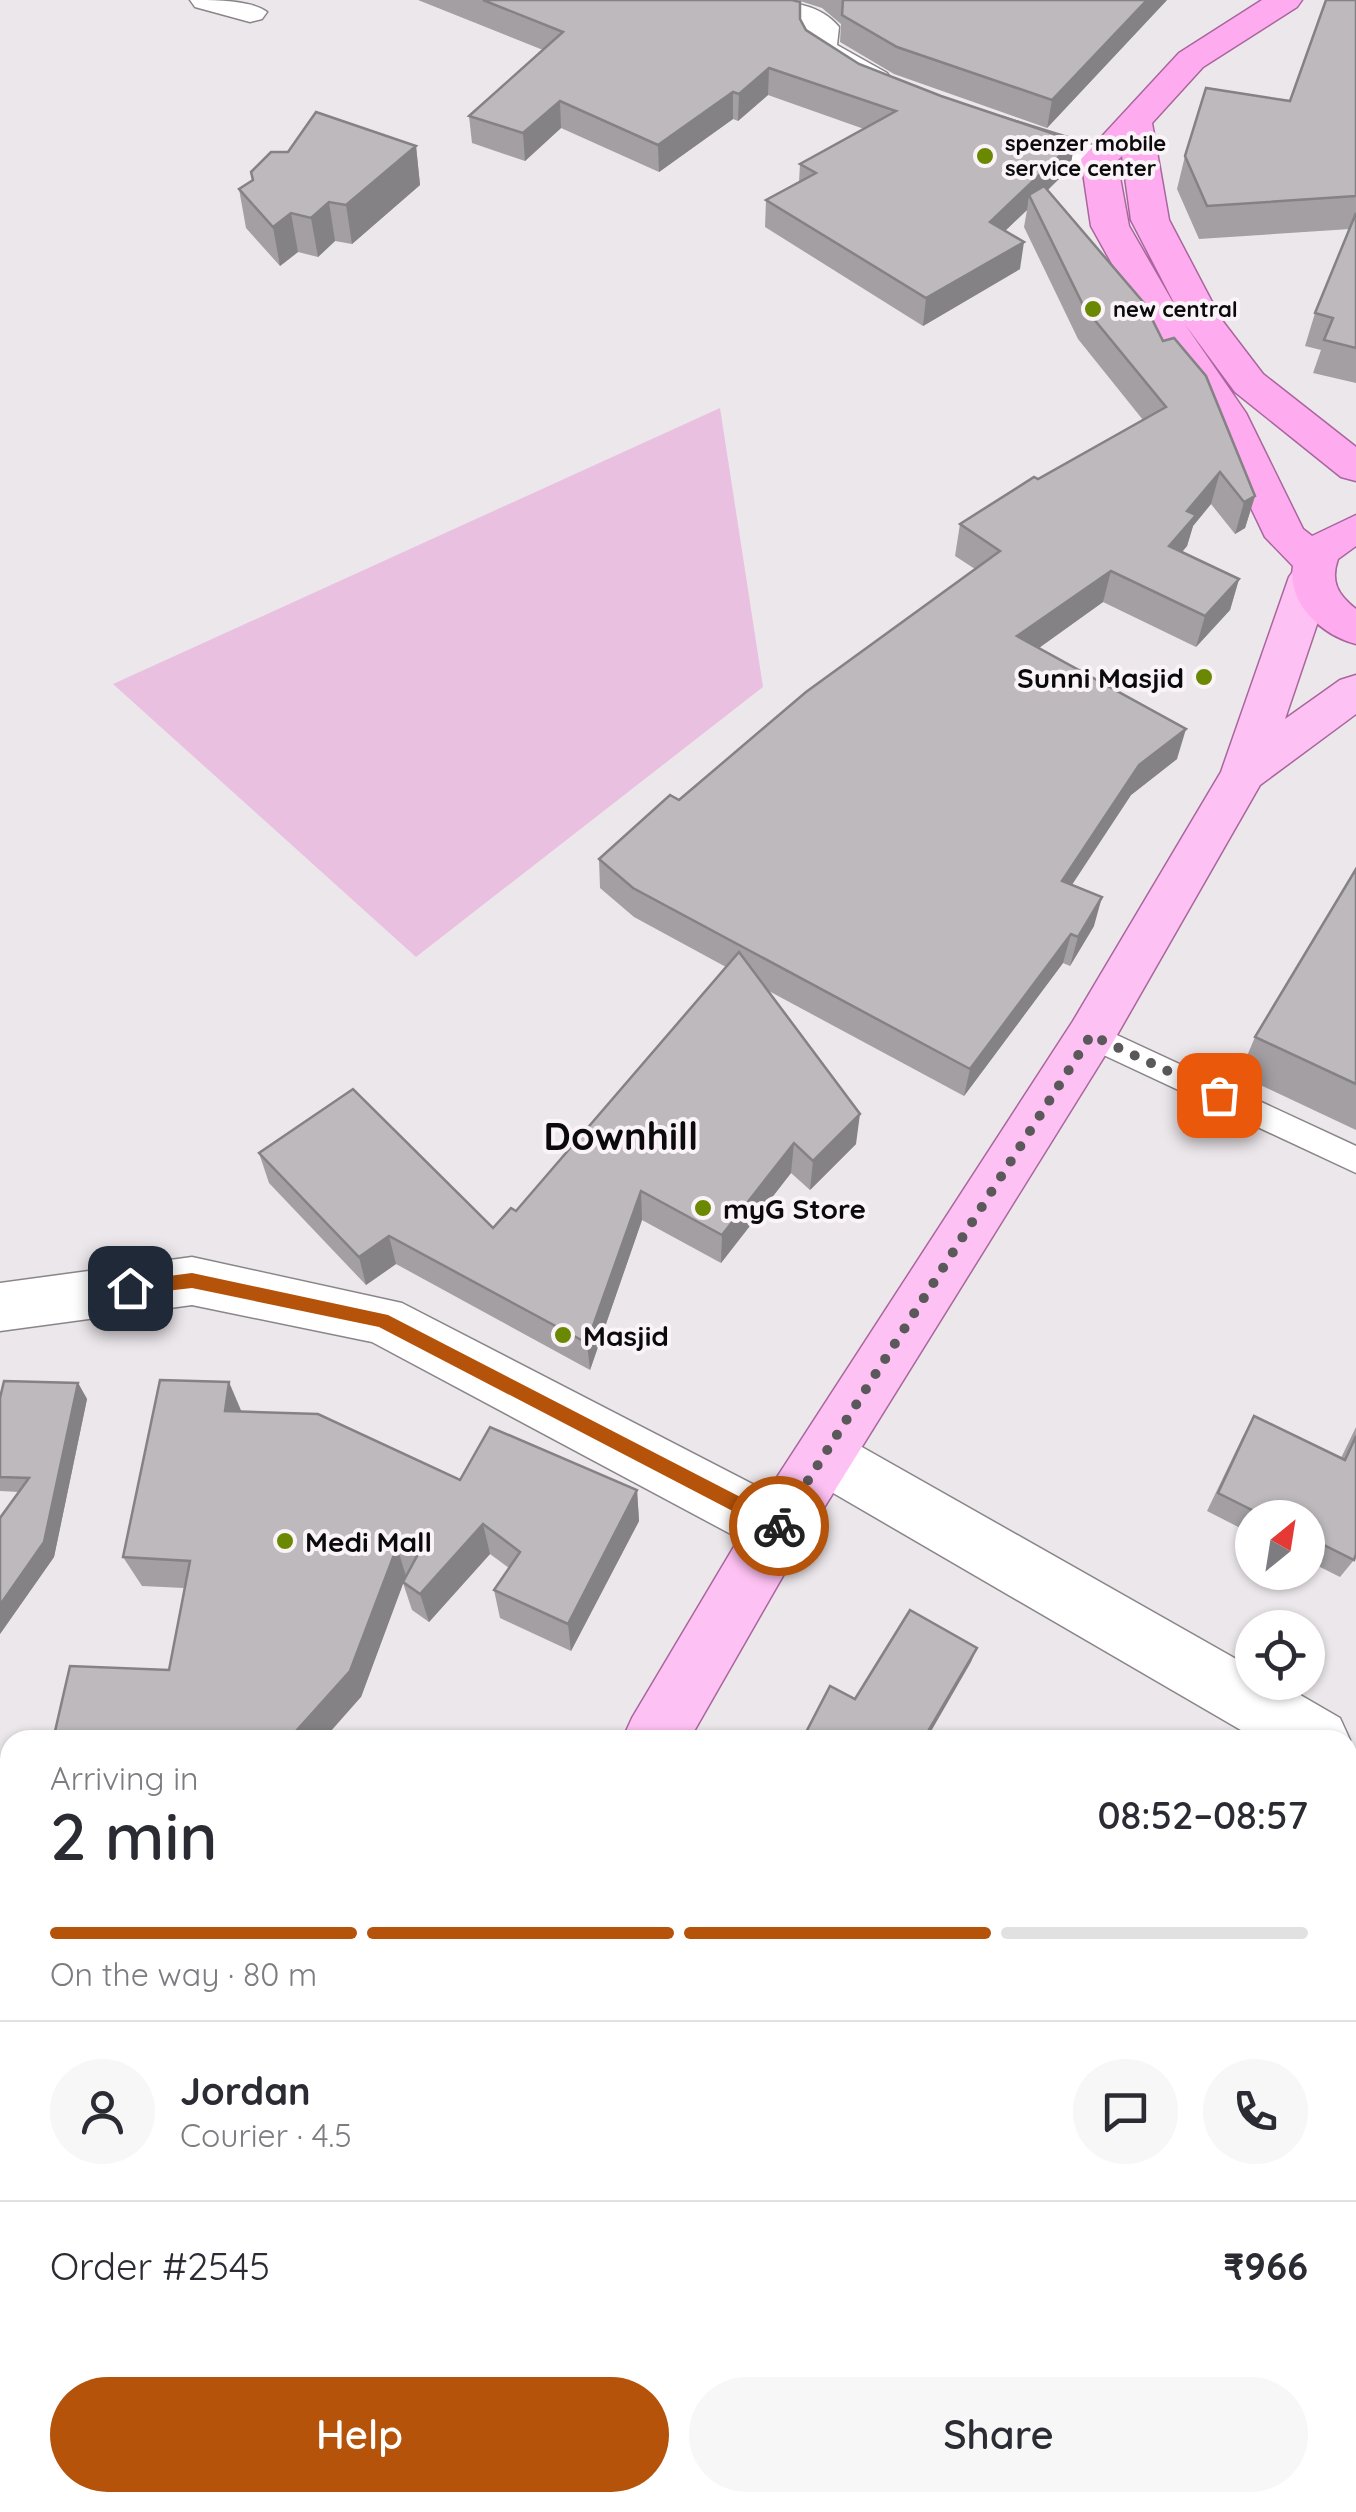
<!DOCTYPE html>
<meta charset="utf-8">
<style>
body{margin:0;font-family:Quicksand,sans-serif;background:#f7f7f7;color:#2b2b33;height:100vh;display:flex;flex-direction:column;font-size:38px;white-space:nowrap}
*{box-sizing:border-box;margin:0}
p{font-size:32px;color:#7c7c81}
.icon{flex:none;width:55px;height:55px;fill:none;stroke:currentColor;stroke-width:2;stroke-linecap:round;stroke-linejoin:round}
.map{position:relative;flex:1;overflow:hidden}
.sheet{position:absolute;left:0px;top:1730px;width:1358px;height:782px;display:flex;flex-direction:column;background:#fff;border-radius:30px 30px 0 0;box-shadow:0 2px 8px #0004}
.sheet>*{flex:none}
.needle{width:65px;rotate:30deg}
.buttons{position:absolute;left:1235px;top:1500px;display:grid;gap:20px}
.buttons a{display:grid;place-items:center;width:90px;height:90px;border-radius:50%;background:#fff;box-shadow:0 2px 8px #0004;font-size:50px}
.pin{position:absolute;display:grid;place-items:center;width:85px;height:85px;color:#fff;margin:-42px;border-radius:20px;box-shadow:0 5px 15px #0006}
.courier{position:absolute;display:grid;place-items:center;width:100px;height:100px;margin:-50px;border:8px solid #b45309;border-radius:50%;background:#fff;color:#222;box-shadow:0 2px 12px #0007}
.head em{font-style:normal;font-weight:600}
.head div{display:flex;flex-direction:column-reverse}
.head{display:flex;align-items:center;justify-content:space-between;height:170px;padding:0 50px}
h1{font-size:65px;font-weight:600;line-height:75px}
.bar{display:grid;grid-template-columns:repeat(4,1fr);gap:15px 10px;align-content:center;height:120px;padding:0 50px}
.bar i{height:12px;border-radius:8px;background:#e1e1e2}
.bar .selected{background:#b45309}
.bar p{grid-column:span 4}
.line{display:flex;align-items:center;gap:25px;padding:0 50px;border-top:2px solid #e1e1e2}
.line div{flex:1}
.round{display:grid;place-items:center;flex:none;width:105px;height:105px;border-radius:52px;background:#f7f7f7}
.button{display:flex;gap:20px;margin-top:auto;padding:20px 50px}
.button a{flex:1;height:115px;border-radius:60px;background:#b45309;color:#fff;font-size:40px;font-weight:600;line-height:115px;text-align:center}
.button a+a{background:#f7f7f7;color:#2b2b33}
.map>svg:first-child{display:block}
</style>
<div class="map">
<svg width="1356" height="2512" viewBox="0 0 1356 2512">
<rect width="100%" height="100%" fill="#ece7eb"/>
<path fill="#eac0e1" d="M720 408 763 687 416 957 113 684Z"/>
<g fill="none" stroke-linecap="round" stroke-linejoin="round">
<defs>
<g id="service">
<path d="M1091 1023 1356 1146V1173L1080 1044 1076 1035 1080 1026Z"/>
<path d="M274 2502H327L331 2512H278Z"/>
</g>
<g id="minor">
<path d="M190 0C213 0 252 0 267 12L262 19 250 22 195 7Z"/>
<path d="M743 0C776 0 818 0 839 27L837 45 887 73 892 80 887 87C868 92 822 72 809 56 800 47 802 36 803 27L748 7Z"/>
<path d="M1002 117 1112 151 1117 159 1112 167 1099 170 989 136 984 128 989 120Z"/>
<path d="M825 1430 846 1438 1252 1668V1682H1278L1340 1718 1350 1740 1348 1745V1740H1258L804 1476 796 1457 804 1438Z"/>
</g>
<path id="tertiary" d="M192 1257 402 1303 799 1508 808 1528 799 1548 778 1556 757 1548 372 1342 192 1305 0 1331V1283Z"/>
<g id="primary">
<path d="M1311 562 1326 567 1333 577 1285 719 1340 680 1356 675V714L1260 785 1109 1049 799 1548 689 1740H622L632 1718 757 1508 1073 1021 1221 772 1289 577 1296 567Z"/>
<path d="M168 2502H246L242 2512H164Z"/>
</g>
<path id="trunk" d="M1262 0H1302L1297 7 1203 67 1152 123 1169 220 1221 319 1263 374 1356 447V481L1341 477 1235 392 1184 323 1246 413 1303 529 1312 536 1356 515V546L1338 559C1330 582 1338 595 1356 609V644C1322 635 1287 604 1293 566L1265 537 1206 414 1151 334 1091 226 1081 159 1179 53ZM1122 156 1131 220 1183 320 1129 226 1117 161Z"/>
</defs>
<use href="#service" stroke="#8a8589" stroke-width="3"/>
<use href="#minor" stroke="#8a8589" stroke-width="3"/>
<use href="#tertiary" stroke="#8a8589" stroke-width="3"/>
<use href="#primary" stroke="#a9669d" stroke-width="3"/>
<use href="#trunk" stroke="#a9669d" stroke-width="3"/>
<use href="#service" fill="#fff" fill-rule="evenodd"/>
<use href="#minor" fill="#fff" fill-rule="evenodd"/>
<use href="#tertiary" fill="#fff" fill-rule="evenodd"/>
<use href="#primary" fill="#fec1f3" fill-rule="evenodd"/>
<use href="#trunk" fill="#feacef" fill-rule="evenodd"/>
</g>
<g fill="#a39fa2">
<path d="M418 0H792L806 30 859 64 941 96 1075 141 1070 168 1048 190 1163 341 1255 496 1245 528 1235 534 1211 504 1193 526 1187 546 1182 552 1239 579 1230 610 1196 647 1103 602 1039 648 1177 759 1131 795 1072 885 1094 926 1070 966 1063 963 964 1096 767 990 856 1144 810 1190 791 1173 721 1263 642 1220 590 1370 396 1264 366 1285 269 1183 259 1153 493 1228 516 1211 726 967 634 917 600 888 599 859 679 800 975 569 955 556 960 524 1143 420 1078 339 1024 227 1027 210 1005 231 1020 269 923 326 765 227 766 200 799 182 800 164 864 129 768 95 738 121 733 119 659 172 561 128 525 161 472 143 469 116 543 50Z"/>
<path d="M797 0H1167L1047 128 894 74 840 42 841 24 822 8Z"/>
<path d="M1356 0V383L1313 373 1321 350 1305 346 1315 313 1350 229 1199 239 1177 189 1185 156 1290 101Z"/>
<path d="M416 146 420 185 352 244 335 241 318 257 298 252 280 266 246 228 239 189 252 180 251 172Z"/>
<path d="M1356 869V1130L1239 1075 1255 1037Z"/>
<path d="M78 1383 87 1399 54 1557 0 1634 19 1492 0 1491V1398Z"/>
<path d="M242 1412 460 1480 637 1490 639 1521 571 1651 500 1618 494 1590 509 1568 490 1554 429 1622 412 1610 403 1583 361 1697 169 1670 184 1588 142 1586 123 1557Z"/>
<path d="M1254 1416 1341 1458 1356 1427V1554L1354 1560 1340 1577 1308 1561V1518H1252V1534L1207 1511 1243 1436Z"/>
<path d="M1356 2204V2337L1348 2331V2226Z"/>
</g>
<g fill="#848284">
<path d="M1147 0H1167L1047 128 1052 100Z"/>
<path d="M769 68 768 95 738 121 739 94Z"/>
<path d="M733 92V119L659 172 658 145Z"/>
<path d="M560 101 561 128 525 161 523 133Z"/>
<path d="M1075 141 1070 168 1033 204 1029 195 1027 210 986 249 990 222Z"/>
<path d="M416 146 420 185 352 244 346 205Z"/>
<path d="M329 202 335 241 318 257 311 218Z"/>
<path d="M291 213 298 252 280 266 273 227Z"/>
<path d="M1024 242 1020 269 923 326 926 298Z"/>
<path d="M1220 472 1211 504 1193 526 1187 546 1160 578 1169 546 1187 511Z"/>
<path d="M1255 496 1245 528 1235 534 1244 502Z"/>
<path d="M1111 571 1103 602 1012 667 1017 636Z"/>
<path d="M1239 579 1230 610 1196 647 1205 616Z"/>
<path d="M1186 729 1177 759 1131 795 1055 910 1062 881 1139 765Z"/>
<path d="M1102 897 1094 926 1070 966 1078 937Z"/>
<path d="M1071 934 1063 963 964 1096 970 1069Z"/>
<path d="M860 1114 856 1144 810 1190 813 1161Z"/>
<path d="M794 1143 791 1173 721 1263 722 1235Z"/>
<path d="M641 1191 642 1220 590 1370 587 1343Z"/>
<path d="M389 1236 396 1264 366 1285 359 1257Z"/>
<path d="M229 1382 243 1415 225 1411Z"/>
<path d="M78 1383 87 1399 54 1557 0 1634V1605Z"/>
<path d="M637 1490 639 1521 571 1651 568 1624Z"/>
<path d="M483 1524 490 1554 429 1622 420 1594Z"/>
<path d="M397 1547 406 1576 361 1697 323 1740H288Z"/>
<path d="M977 1648 971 1662 926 1740H923Z"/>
<path d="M61 2502H83L77 2512H55Z"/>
</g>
<g fill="#bdb9bc" stroke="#848284" stroke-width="2.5">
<path d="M483 0H792L800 2V19L806 30 859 64 941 96 1075 141 990 222 1024 242 926 298 766 200 816 173 800 164 896 111 769 68 739 94 733 92 658 145 560 101 523 133 469 116 563 32Z"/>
<path d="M843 0H1147L1052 100 897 47 842 15Z"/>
<path d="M1326 0H1356V196L1207 206 1185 156 1206 88 1290 101Z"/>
<path d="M316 112 416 146 346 205 329 202 311 218 291 213 273 227 239 189 253 180 251 172 271 152H288Z"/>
<path d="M1044 186 1144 303 1163 341 1174 338 1206 376 1255 496 1244 502 1220 472 1187 511 1196 515 1169 546 1239 579 1205 616 1111 571 1017 636 1186 729 1139 765 1062 881 1102 897 1078 937 1071 934 970 1069 633 888 599 859 670 795 679 800 806 692 1000 551 960 524 1034 477 1038 479 1166 407 1084 307 1029 195Z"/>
<path d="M1356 213V348L1324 340 1333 318 1315 313Z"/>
<path d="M1356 869V1084L1255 1037Z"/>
<path d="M739 952 860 1114 813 1161 794 1143 722 1235 641 1191 587 1343 389 1236 359 1257 259 1153 353 1089 493 1228 511 1208 516 1211Z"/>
<path d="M160 1380 229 1382 225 1411 318 1414 460 1480 490 1427 637 1490 568 1624 494 1590 520 1552 483 1524 420 1594 403 1582 417 1556 397 1547 350 1671 288 1740H53L70 1666 169 1670 190 1561 123 1557Z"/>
<path d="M4 1381 78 1383 44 1542 0 1605V1518L29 1478 0 1477V1398Z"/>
<path d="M1254 1416 1345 1460 1356 1436V1554L1354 1560 1308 1537V1518H1268L1218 1493Z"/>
<path d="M910 1610 977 1648 923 1740H802L830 1686 855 1699Z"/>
<path d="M1356 2260V2319L1348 2314V2282Z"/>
<path d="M10 2320V2502H61L55 2512H0V2335Z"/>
<path d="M458 2502H944L959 2512H454Z"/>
</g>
<path fill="#b45309" d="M192 1273 388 1315 785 1520 788 1526 779 1534 773 1532 379 1327 192 1288 130 1295 122 1288 130 1281Z"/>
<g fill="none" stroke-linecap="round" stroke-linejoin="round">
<path stroke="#5a585a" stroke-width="10" stroke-dasharray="0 18" d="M779 1526 1091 1035 1219 1095"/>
</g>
<g fill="#6a8802" stroke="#faf4f8" stroke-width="4">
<circle cx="985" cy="156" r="10"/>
<circle cx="1093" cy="309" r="10"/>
<circle cx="1204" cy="677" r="10"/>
<circle cx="703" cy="1208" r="10"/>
<circle cx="563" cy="1335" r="10"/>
<circle cx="285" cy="1541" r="10"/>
</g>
<g text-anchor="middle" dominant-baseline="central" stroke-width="8" stroke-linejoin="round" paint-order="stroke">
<g font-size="22" font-weight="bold" fill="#0c0b0c" stroke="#faf4f8" text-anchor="start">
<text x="1005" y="143">spenzer mobile<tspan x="1005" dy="25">service center</tspan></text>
<text x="1113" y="309">new central</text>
</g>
<g font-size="28" font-weight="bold" fill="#0c0b0c" stroke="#faf4f8" text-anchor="start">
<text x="1184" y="677" text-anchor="end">Sunni Masjid</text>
<text x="723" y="1208">myG Store</text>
<text x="583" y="1335">Masjid</text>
<text x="305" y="1541">Medi Mall</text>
</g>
<g font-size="38" font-weight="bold" fill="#0c0b0c" stroke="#faf4f8">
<text x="621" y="1136">Downhill</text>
</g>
</g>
</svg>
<div class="buttons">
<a><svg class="needle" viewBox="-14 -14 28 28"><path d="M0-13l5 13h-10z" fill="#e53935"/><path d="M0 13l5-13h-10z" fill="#7c7c81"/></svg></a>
<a><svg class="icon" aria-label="locate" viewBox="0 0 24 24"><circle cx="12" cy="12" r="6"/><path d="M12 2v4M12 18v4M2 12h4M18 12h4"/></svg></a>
</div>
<div class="pin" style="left:1219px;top:1095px;background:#ea580c"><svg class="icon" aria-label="bag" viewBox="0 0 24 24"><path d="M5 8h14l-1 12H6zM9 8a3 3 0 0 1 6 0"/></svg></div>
<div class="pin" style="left:130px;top:1288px;background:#1f2937"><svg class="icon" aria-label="home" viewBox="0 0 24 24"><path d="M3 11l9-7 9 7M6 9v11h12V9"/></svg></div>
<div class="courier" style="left:779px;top:1526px"><svg class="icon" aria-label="bike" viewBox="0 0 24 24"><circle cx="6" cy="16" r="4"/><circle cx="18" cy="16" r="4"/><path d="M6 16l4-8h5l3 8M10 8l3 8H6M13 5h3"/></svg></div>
<section class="sheet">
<div class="head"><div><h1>2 min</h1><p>Arriving in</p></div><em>08:52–08:57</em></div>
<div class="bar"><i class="selected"></i><i class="selected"></i><i class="selected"></i><i></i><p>On the way · 80 m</p></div>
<div class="line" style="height:180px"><a class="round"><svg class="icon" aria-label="person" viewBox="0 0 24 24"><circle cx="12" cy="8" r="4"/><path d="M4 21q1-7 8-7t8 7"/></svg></a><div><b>Jordan</b><p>Courier · 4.5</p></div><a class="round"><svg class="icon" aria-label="chat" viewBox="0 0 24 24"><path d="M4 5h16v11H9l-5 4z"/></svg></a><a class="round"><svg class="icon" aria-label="phone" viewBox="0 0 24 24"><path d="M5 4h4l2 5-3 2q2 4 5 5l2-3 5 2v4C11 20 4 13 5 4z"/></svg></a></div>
<div class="line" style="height:130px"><div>Order #2545</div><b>₹966</b></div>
<div class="button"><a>Help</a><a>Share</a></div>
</section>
</div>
